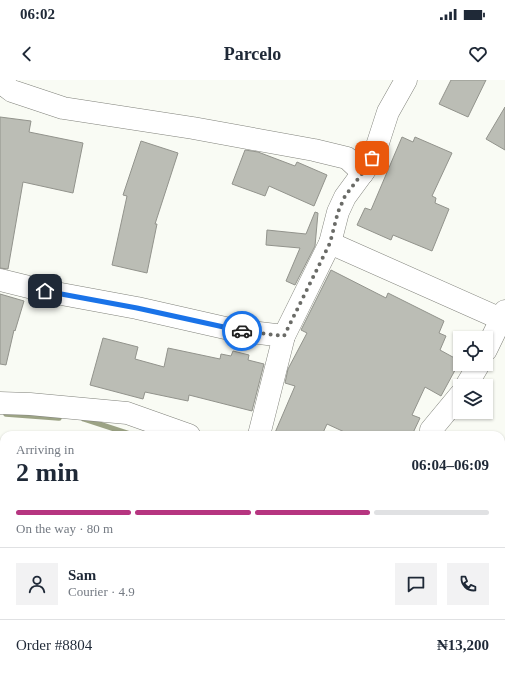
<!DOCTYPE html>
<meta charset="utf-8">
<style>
body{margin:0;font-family:Georgia,serif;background:#f2f2f3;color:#1f2937;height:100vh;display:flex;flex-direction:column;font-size:15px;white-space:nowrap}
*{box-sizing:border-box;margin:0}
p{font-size:13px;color:#747a83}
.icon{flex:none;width:22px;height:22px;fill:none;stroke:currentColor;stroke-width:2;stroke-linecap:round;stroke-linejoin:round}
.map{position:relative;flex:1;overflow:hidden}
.details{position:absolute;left:0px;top:351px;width:505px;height:248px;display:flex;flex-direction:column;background:#fff;border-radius:12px 12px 0 0;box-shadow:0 1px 3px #0004}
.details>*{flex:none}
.fabs{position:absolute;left:453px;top:251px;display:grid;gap:8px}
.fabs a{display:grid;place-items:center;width:40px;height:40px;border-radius:0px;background:#fff;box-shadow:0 1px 3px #0004;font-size:20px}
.pin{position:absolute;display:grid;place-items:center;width:34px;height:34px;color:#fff;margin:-17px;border-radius:8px;box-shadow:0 2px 6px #0006}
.courier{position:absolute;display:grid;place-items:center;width:40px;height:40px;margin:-20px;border:3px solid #1a73e8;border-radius:50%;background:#fff;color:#222;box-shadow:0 1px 5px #0007}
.summary em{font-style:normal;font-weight:700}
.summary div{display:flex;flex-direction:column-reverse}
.summary{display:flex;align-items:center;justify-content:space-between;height:68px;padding:0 16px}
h1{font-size:26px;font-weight:700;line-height:30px}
.bar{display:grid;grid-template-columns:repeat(4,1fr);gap:6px 4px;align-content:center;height:48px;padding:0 16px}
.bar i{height:5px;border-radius:3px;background:#e0e1e3}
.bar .current{background:#b63580}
.bar p{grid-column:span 4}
.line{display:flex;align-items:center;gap:10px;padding:0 16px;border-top:1px solid #e0e1e3}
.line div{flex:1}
.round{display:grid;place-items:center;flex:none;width:42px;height:42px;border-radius:0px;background:#f2f2f3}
.status{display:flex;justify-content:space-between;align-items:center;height:28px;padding:0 20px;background:#fff;direction:ltr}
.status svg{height:11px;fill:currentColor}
header{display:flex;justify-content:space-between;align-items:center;height:52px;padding:0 16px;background:#fff;font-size:18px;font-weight:700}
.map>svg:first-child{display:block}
</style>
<div class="status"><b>06:02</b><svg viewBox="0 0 49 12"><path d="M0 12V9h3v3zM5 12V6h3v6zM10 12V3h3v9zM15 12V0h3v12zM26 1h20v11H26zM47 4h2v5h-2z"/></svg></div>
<header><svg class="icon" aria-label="back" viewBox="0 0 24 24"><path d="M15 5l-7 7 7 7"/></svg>Parcelo<svg class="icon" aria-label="heart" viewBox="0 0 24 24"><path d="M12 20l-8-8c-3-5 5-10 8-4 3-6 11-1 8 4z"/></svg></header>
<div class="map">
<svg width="505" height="599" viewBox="0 0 505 599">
<rect width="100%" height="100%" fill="#f9fbf4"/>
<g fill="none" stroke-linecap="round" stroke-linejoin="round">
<g stroke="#9ca385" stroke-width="5.5">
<path d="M6 334 59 338"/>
<path d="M84 339 133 355"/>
</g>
</g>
<g fill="#bbbdb5" stroke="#92938c">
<path d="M451 0H486L468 37 439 24Z"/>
<path d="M505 27V70L486 59Z"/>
<path d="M0 37 31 41 29 52 83 63 73 113 23 102 8 189 0 188Z"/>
<path d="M402 57 413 62 415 57 452 73 432 116 436 118 435 123 449 129 432 171 393 155 391 160 357 145 365 128 371 130Z"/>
<path d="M141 61 178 73 155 144H157L147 193 112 185 127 116 123 115Z"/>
<path d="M245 70 258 72 295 86 297 82 327 95 314 126 269 106 265 116 232 104Z"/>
<path d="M315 132 318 133 315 166 295 205 286 201 300 168 266 165 267 150 306 154Z"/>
<path d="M331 190 386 218 388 213 444 241 439 253 446 256 440 270 460 281 441 316 425 307 412 335 420 338 412 355H351L327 344 322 355H274L295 306 285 303 288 289 307 253 301 250Z"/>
<path d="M0 214 24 221 15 251 14 250 6 285 0 284Z"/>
<path d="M103 258 138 267 135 279 164 287 168 268 220 279 221 274 231 276 233 271 249 275 248 280 264 284 252 331 189 315 188 321 145 312 143 319 90 305Z"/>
</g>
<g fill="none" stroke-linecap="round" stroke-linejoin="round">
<defs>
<g id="minor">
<path d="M1 0V3L12 11 63 28 193 48 314 70 347 78 363 93"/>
<path d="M330 163 501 239"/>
<path d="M0 200 45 211 137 228 234 250 284 256"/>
<path d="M486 270 505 231"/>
<path d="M466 306 479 284"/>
<path d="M0 323 30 324 127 333 189 355"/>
<path d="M431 350 460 315"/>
<path d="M259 355 284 256 330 163 338 132 345 117 367 87 376 69 388 32 406 0"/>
<path d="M0 406 4 407"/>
<path d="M0 491 4 488"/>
<path d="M501 527 505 523"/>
<path d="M248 595 251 599"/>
<path d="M425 599 428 595"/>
</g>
</defs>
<use href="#minor" stroke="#80827b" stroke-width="23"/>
<use href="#minor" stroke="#fff" stroke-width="22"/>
</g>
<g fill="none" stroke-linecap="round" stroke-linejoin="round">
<path stroke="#6a6b67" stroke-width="4" stroke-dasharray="0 7.2" d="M242 251 284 256 330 163 338 132 345 116 367 87 372 78"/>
<path stroke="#1a73e8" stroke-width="5" d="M45 211 137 228 242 251"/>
</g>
</svg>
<div class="fabs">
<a><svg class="icon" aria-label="locate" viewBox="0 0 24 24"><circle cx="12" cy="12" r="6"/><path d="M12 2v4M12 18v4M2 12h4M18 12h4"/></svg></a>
<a><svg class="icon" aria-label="layers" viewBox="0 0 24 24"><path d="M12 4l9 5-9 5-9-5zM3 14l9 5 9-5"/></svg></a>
</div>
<div class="pin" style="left:372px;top:78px;background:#ea580c"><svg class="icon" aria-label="bag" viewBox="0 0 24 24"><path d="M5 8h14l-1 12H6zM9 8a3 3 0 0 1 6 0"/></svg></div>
<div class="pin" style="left:45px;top:211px;background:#1f2937"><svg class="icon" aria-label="home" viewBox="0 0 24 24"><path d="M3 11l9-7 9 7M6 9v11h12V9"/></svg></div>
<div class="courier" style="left:242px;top:251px"><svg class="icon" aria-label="car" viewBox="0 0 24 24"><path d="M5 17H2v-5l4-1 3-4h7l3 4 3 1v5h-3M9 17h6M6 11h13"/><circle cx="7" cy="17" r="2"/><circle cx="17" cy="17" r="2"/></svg></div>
<section class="details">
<div class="summary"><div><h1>2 min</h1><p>Arriving in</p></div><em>06:04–06:09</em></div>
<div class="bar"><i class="current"></i><i class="current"></i><i class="current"></i><i></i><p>On the way · 80 m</p></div>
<div class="line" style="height:72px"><a class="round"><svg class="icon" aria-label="person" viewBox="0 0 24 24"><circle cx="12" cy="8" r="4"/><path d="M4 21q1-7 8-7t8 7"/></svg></a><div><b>Sam</b><p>Courier · 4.9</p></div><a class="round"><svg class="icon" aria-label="chat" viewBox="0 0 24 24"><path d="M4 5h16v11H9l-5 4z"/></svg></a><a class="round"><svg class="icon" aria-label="phone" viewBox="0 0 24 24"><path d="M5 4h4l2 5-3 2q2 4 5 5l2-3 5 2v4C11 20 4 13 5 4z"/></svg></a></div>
<div class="line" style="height:52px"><div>Order #8804</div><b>₦13,200</b></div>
</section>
</div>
